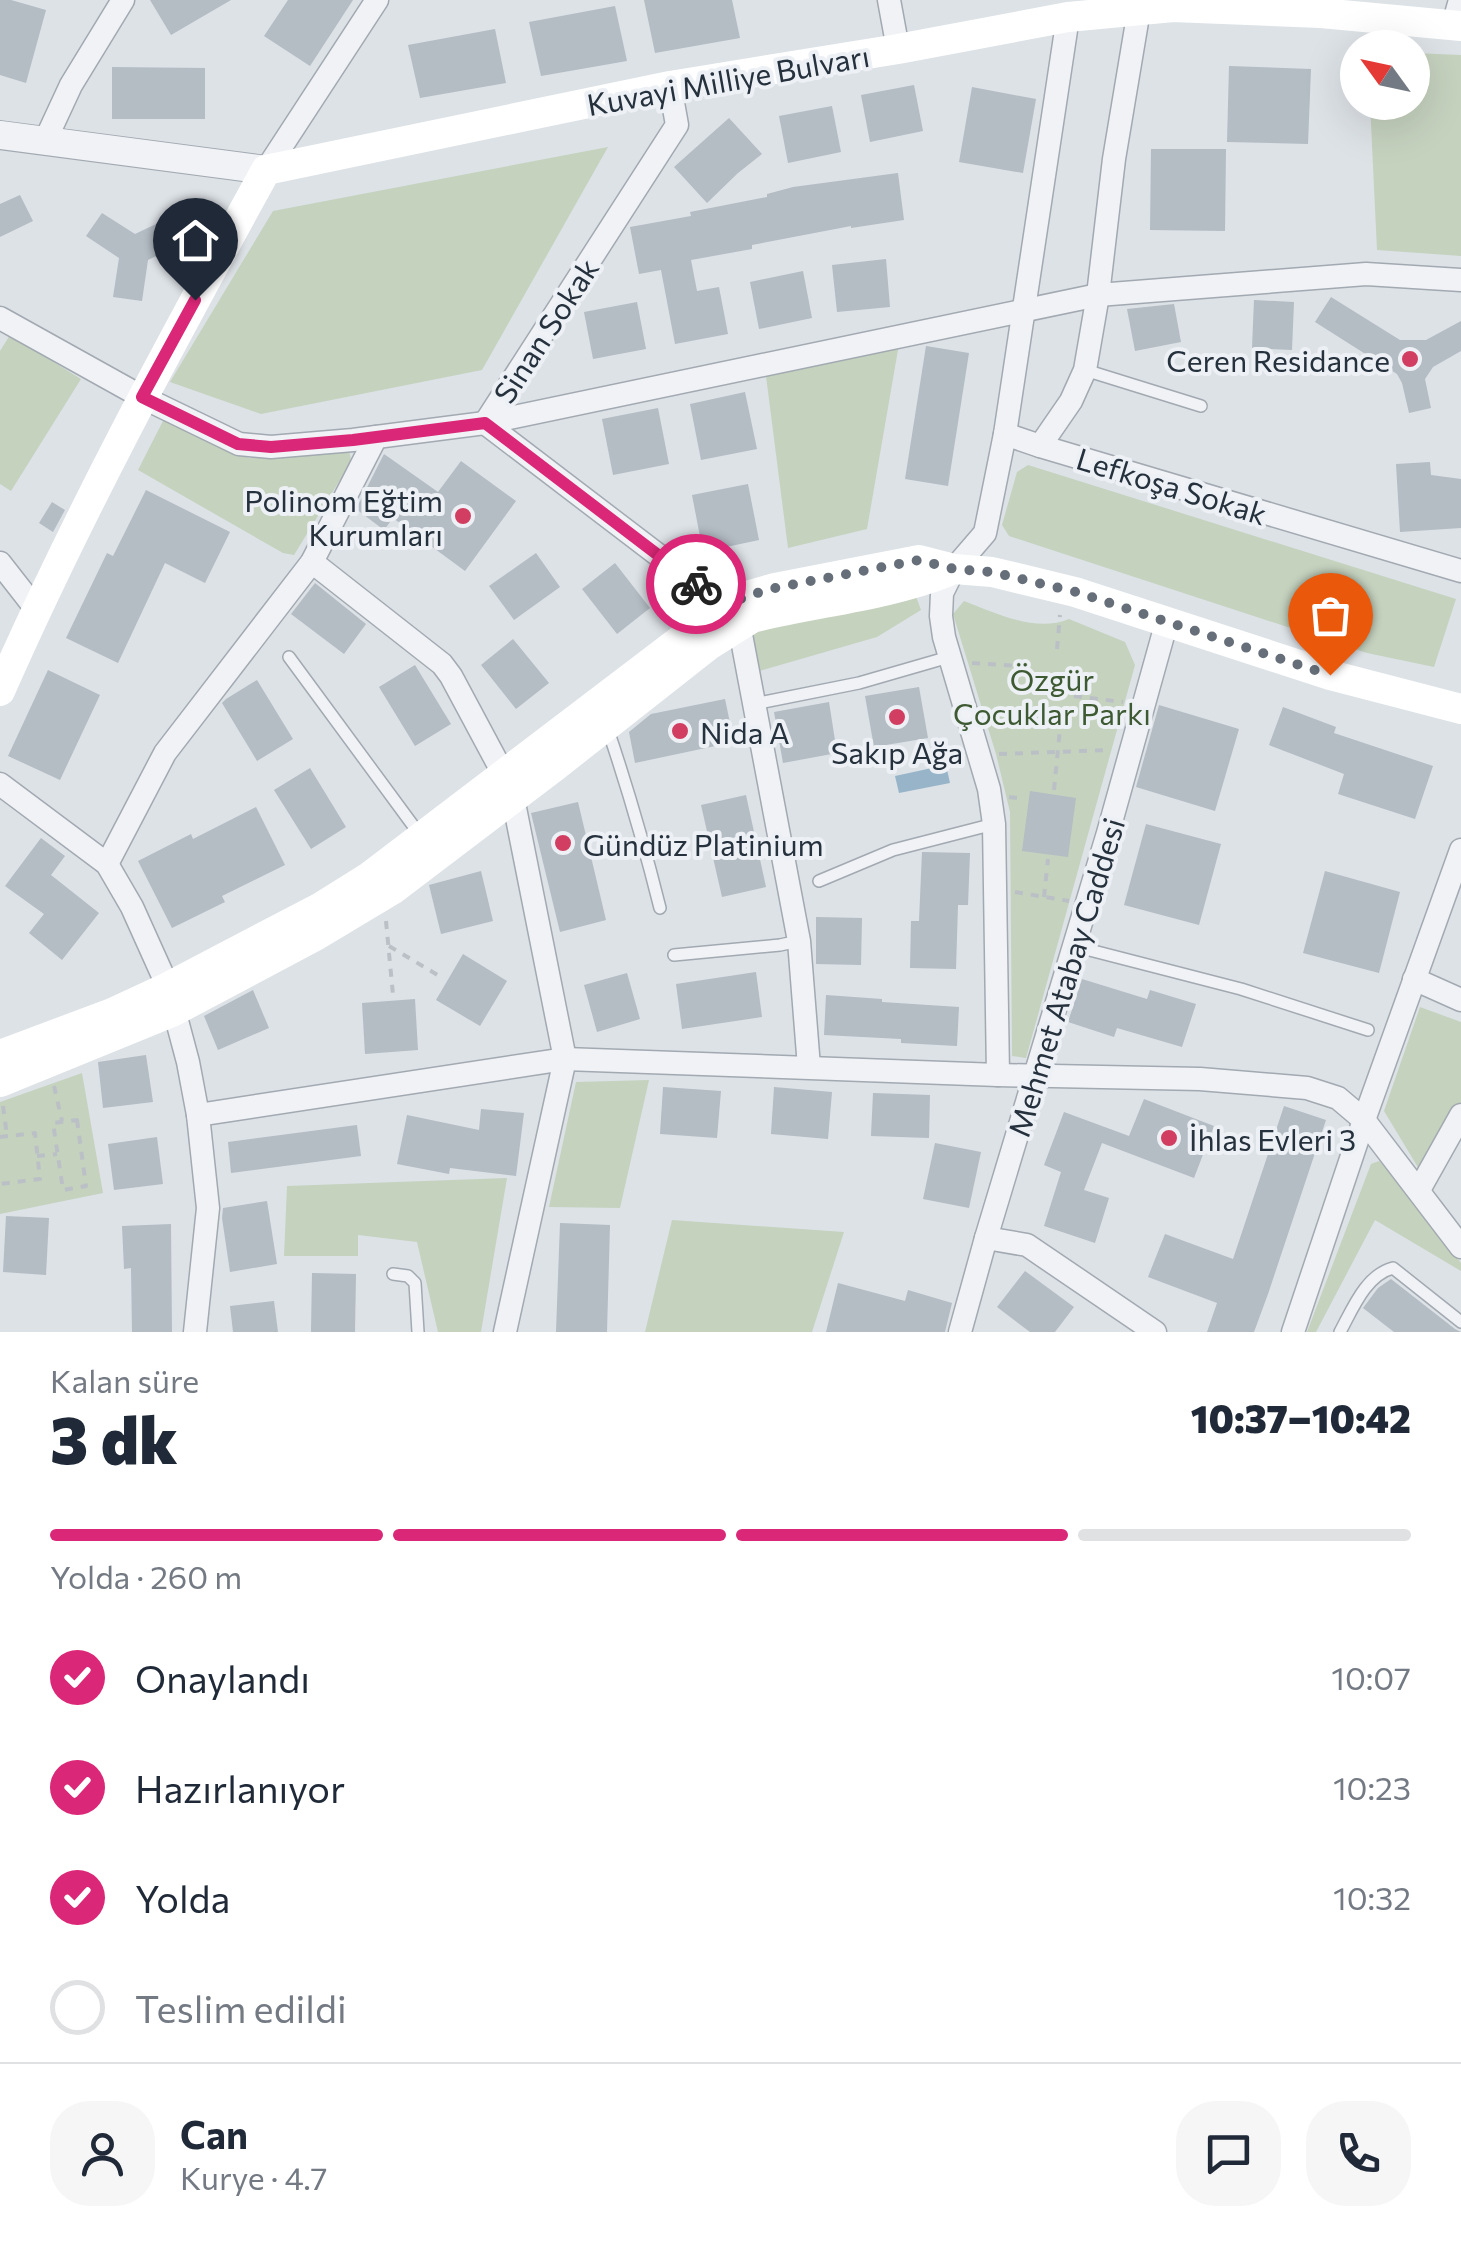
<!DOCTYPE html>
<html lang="tr">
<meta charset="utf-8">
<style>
body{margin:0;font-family:Commissioner,sans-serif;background:#f6f6f7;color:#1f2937;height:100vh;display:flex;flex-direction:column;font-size:38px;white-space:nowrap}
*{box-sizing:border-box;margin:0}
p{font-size:32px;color:#747a83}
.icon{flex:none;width:55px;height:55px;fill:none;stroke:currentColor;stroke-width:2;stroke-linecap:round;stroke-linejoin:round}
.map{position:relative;height:1332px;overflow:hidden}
.sheet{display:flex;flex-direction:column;background:#fff;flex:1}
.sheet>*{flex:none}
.needle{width:65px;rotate:303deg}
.tools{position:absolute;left:1340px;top:30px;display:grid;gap:20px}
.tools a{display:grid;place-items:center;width:90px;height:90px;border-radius:50%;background:#fff;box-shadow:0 10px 40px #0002;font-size:50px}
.pin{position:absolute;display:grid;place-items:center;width:85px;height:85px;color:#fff;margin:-102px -42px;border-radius:50% 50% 50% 0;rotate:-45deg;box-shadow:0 0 10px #0007}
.pin .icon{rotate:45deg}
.courier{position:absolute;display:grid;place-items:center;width:100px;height:100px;margin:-50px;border:8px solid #db2777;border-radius:50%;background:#fff;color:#222;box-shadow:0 2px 12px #0007}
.headline em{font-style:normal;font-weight:800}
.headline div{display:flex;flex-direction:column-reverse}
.headline{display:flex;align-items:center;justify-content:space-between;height:170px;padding:0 50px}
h1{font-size:65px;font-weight:800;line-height:75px}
.bar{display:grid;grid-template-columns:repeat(4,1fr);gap:15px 10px;align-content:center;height:120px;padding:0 50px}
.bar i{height:12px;border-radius:8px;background:#e0e1e3}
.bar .active{background:#db2777}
.bar p{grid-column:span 4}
.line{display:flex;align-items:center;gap:25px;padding:0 50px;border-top:2px solid #e0e1e3}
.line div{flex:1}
.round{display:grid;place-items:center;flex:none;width:105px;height:105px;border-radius:40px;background:#f6f6f7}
ol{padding:0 50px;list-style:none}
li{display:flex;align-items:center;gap:30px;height:110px}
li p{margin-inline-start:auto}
li .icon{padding:10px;border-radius:50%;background:#db2777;color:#fff;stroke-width:4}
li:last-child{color:#747a83}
li i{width:55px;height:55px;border:5px solid #e0e1e3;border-radius:50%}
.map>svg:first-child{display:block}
</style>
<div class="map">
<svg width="1461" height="1332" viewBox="0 0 1461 1332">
<rect width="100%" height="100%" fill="#dde2e7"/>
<g fill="#c5d2be">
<path d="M1413 53 1461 55V256L1377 250 1370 103 1412 102Z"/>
<path d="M608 147 482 370 261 414 170 382 273 211Z"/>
<path d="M10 335 81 379 11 491 0 484V351Z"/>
<path d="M899 344 867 529 788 548 766 376Z"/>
<path d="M164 419 249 458 345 448 350 454 351 462 294 555 283 553 138 470Z"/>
<path d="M1028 465 1456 599 1434 667 1367 653 1009 536 1002 525 1017 472Z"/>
<path d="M914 591 921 610 877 637 756 672 752 626Z"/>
<path d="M964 601C996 613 1035 633 1069 619L1125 642 1135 665 1026 1058 1012 1056 1010 812 996 754 953 614Z"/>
<path d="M1420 1007 1461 1022V1102L1422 1174 1384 1111Z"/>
<path d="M82 1073 103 1193 0 1214V1102Z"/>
<path d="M649 1080 620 1208 549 1207 576 1082Z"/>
<path d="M1379 1161 1390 1170 1461 1263V1271L1375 1220 1316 1332H1307L1371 1164Z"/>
<path d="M507 1178 481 1332H438L417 1242 358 1235V1256H284L287 1186Z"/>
<path d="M672 1220 844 1232 812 1332H645Z"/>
</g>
<path fill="#97b4c9" d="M946 765 950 783 899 793 895 776Z"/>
<g fill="#b4bcc4">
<path d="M0 0H11L46 10 26 83 0 75Z"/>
<path d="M150 0H231L171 35Z"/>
<path d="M288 0H353L310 66 264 36Z"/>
<path d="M644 0H732L740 38 655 53Z"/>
<path d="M615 6 627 61 541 76 529 22Z"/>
<path d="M495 29 506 83 420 98 408 45Z"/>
<path d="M1229 66 1311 69 1308 144 1227 142Z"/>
<path d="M112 67 205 68V119H112Z"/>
<path d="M914 85 923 131 870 142 861 95Z"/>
<path d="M972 87 1036 99 1023 173 959 162Z"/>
<path d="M832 106 841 152 788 163 779 116Z"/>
<path d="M729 118 762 154 738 173 707 203 674 167Z"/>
<path d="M1151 149H1226L1225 231 1150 230Z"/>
<path d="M898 173 904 220 851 228V226L752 245V249L691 260 697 291 719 287 728 334 675 344 661 270 639 274 630 227 691 216 690 212 767 197V194L793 187Z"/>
<path d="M20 195 33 221 0 237V204Z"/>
<path d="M102 213 135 234 173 216 185 242 148 260 142 301 113 297 119 258 86 236Z"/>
<path d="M886 259 890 307 837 312 832 265Z"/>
<path d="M803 271 812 318 759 329 750 282Z"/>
<path d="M1331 297 1400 340H1426L1461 321V351L1433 367 1425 379 1431 408 1409 413 1402 383 1397 374 1315 322Z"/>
<path d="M1254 300 1294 302 1292 350 1252 348Z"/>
<path d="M637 302 646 349 593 359 584 312Z"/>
<path d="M1174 304 1181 342 1135 351 1127 309Z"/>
<path d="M926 346 969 353 948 486 905 479Z"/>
<path d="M745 392 757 449 701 460 690 404Z"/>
<path d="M658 408 669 464 613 475 602 419Z"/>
<path d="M384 454 438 492 461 461 516 501 465 571 393 518 384 530 356 509Z"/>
<path d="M1430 462 1431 475 1461 479V528L1400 532 1396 464Z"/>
<path d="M748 484 759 540 703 552 692 495Z"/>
<path d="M146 490 230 532 205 583 165 563 118 663 66 638 107 553 113 556Z"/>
<path d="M52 502 65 510 53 532 39 523Z"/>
<path d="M536 553 560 587 514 620 489 586Z"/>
<path d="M615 563 650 608 617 634 582 589Z"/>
<path d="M315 583 366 624 344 654 291 614Z"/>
<path d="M513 639 549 683 516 709 481 665Z"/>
<path d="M415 665 451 724 415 746 379 687Z"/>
<path d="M48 670 100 695 60 780 8 756Z"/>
<path d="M257 680 293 739 257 761 222 703 226 699Z"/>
<path d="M919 687 928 738 874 747 865 696Z"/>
<path d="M725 699 734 742 635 763 629 732 651 714Z"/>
<path d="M829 702 837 753 783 763 774 712Z"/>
<path d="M1159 705 1239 729 1215 811 1136 787Z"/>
<path d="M1283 707 1336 727 1334 733 1433 766 1415 819 1338 794 1344 774 1269 745Z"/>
<path d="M310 768 346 827 311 849 274 790Z"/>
<path d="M1030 791 1076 798 1068 857 1022 851Z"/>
<path d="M746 795 766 887 722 897 701 805Z"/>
<path d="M578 802 606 920 560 932 531 813Z"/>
<path d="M256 807 285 865 222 896 225 902 172 928 138 861 191 834 193 839Z"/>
<path d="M1146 824 1221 844 1199 925 1124 905Z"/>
<path d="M41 838 65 856 51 875 99 913 62 960 29 933 44 914 5 886Z"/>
<path d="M922 852 970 853 968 905H958L956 969 910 968 911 921H919Z"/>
<path d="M481 871 493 921 441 934 429 885Z"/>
<path d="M1325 871 1400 892 1379 973 1303 953Z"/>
<path d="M816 917 862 918 861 965 816 964Z"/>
<path d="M463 954 507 981 480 1026 436 1000Z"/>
<path d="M756 972 762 1017 682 1029 676 984Z"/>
<path d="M627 973 640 1019 597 1032 584 985Z"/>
<path d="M1082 979 1147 999 1150 990 1196 1004 1182 1047 1117 1028 1114 1037 1068 1022Z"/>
<path d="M253 990 269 1028 218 1050 204 1016Z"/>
<path d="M826 995 882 999V1002L959 1007 957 1046 901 1043V1039L824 1035Z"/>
<path d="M415 999 418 1050 365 1054 362 1003Z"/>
<path d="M146 1055 153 1102 103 1108 98 1062Z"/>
<path d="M663 1087 721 1091 717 1138 660 1134Z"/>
<path d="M774 1087 832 1092 828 1139 771 1134Z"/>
<path d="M873 1093 930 1095 929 1138 871 1136Z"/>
<path d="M1144 1099 1214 1126 1194 1178 1102 1143 1084 1190 1109 1198 1095 1243 1044 1226 1061 1172 1044 1165 1064 1112 1129 1136Z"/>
<path d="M1284 1106 1326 1120 1268 1294 1254 1332H1207L1217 1303 1148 1277 1165 1234 1233 1259Z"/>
<path d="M481 1109 524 1113 516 1176 450 1168 449 1174 397 1164 407 1115 479 1130Z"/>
<path d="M357 1125 361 1156 231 1173 228 1142Z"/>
<path d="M157 1137 163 1184 114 1190 108 1144Z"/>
<path d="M935 1143 981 1152 969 1208 923 1199Z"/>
<path d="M267 1201 277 1264 230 1272 222 1218 223 1208Z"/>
<path d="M6 1216 49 1218 46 1275 3 1272Z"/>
<path d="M560 1223 610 1225 607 1332H556Z"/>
<path d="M171 1224 172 1332H132L131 1268 124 1269 122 1226Z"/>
<path d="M1025 1271 1074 1307 1055 1332H1030L997 1307Z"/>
<path d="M312 1273 356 1274 355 1332H311Z"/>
<path d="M1391 1279 1455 1329 1461 1332H1394L1363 1308 1378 1288Z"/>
<path d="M838 1283 905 1301 908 1290 952 1303 945 1332H826Z"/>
<path d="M274 1301 278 1332H233L230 1306Z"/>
</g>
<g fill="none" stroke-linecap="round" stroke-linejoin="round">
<defs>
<g id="service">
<path d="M1085 370 1201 406"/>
<path d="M289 657 420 835"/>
<path d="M754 704 859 683 949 657"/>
<path d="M608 730C628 789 645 848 660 908"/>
<path d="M819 881 893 850 994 824"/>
<path d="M1074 946 1241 989 1368 1030"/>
<path d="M674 955 780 945 799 941"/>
<path d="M393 1274 408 1276 415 1283 418 1332"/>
<path d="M1340 1332C1353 1308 1366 1275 1393 1268L1461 1322"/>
</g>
<g id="minor">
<path d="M889 0 898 49"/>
<path d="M1453 25 1460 0"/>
<path d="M670 86 677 125 485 423 725 606 739 624 799 941 809 1067"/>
<path d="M45 141 71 85 123 0"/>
<path d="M266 170 377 0"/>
<path d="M0 318 142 397 239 444 271 447 353 440 485 423 1098 295 1366 274 1461 280"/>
<path d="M1005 434 1040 446 1461 571"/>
<path d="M1040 446 1071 401 1085 370 1098 295 1114 159 1139 10"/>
<path d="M312 562 442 664 451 676 504 775"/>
<path d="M0 563 36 609"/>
<path d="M0 784 107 864 132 907 168 987 188 1062 198 1115 208 1208 195 1332"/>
<path d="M107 864 165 753 312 562 376 437"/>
<path d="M1414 979 1461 1000"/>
<path d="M998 1075 994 824 989 789 944 637 941 616 942 593 954 569 985 533 1005 434 1068 17"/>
<path d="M198 1115 565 1059 998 1075 1200 1079 1307 1088 1338 1098 1364 1120 1461 1247"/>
<path d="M1419 1190 1461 1115"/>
<path d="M986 1238 1027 1245 1155 1332"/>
<path d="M505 1332 565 1059 513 798"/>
<path d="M960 1332 986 1238 1108 833 1167 621"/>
<path d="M1293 1332 1364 1120 1461 850"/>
</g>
<path id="tertiary" d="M0 135 266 170"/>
</defs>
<use href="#service" stroke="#a2a9b1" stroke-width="14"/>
<use href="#minor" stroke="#a2a9b1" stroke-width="25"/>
<use href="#tertiary" stroke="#a2a9b1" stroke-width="30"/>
<g stroke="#bbc0c6" stroke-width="4" stroke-dasharray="8 8" stroke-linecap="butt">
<path d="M1057 649 1060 615"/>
<path d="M972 663 1033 667"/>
<path d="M1074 696 1123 702"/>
<path d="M999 754 1110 750"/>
<path d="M1054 790 1061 719"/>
<path d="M1009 797 1024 799"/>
<path d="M1015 892 1069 901"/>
<path d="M1044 897 1048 859"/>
<path d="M386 921 393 995"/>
<path d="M389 946 441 977"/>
<path d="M54 1086 62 1121"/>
<path d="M3 1106 7 1136"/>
<path d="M77 1120 86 1186 63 1190 53 1123Z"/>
<path d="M0 1137 35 1133 40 1179 0 1184"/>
<path d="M37 1156 57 1154"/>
</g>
<use href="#service" stroke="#f0f2f6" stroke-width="11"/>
<use href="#minor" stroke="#f0f2f6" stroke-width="22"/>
<use href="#tertiary" stroke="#f0f2f6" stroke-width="28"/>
<g stroke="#fff" stroke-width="30">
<path d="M0 691C79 512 172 341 266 170L670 86 898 49 1068 17 1173 7 1321 13 1461 26"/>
<path d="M0 1055 112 1013 168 987 321 907 369 877 725 606 747 596 775 588 919 560 954 569 992 572 1075 592 1330 675 1461 709"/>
<path d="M0 1082 174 1011 317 935 392 890 554 767 709 645 752 618C815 602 886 596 947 572"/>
</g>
</g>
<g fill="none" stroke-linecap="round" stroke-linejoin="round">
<path stroke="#666f79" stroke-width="10" stroke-dasharray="0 18" d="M696 584 725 606 747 596 775 588 919 560 954 569 992 572 1076 592 1330 675"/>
<path stroke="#db2777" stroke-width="12" d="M195 300 142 397 238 444 271 447 353 440 485 423 696 584"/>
</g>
<g fill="#d13e61" stroke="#edf1f5" stroke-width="4">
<circle cx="1410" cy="359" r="10"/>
<circle cx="463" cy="516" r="10"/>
<circle cx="897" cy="717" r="10"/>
<circle cx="680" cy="731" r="10"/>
<circle cx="563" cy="843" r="10"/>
<circle cx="1169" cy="1138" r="10"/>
</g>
<g text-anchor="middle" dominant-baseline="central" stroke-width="8" stroke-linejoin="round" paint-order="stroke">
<g font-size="30" fill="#26313e" stroke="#edf1f5">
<text transform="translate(728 79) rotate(-10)">Kuvayi Milliye Bulvarı</text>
<text transform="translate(545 330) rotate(-57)">Sinan Sokak</text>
<text transform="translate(1172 485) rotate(17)">Lefkoşa Sokak</text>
<text transform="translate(1065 977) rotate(-73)">Mehmet Atabay Caddesi</text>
</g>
<g font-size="30" fill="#26313e" stroke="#edf1f5" text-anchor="start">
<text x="1390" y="359" text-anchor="end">Ceren Residance</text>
<text x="443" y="499" text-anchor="end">Polinom Eğtim<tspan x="443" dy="34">Kurumları</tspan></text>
<text x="700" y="731">Nida A</text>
<text x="897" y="751" text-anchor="middle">Sakıp Ağa</text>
<text x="583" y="843">Gündüz Platinium</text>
<text x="1189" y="1138">İhlas Evleri 3</text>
</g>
<g font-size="30" fill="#3e5a33" stroke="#edf1f5">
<text x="1052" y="678">Özgür<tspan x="1052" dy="34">Çocuklar Parkı</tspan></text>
</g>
</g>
</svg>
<div class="tools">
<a><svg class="needle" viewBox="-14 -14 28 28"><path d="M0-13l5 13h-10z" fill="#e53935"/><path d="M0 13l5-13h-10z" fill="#747a83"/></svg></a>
</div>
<div class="pin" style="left:1330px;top:675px;background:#ea580c"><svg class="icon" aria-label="bag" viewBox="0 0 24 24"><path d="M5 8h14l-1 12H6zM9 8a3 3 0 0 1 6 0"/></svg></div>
<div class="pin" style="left:195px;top:300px;background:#1f2937"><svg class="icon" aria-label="home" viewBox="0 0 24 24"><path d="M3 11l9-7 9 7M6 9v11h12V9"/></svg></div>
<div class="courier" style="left:696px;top:584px"><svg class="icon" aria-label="bike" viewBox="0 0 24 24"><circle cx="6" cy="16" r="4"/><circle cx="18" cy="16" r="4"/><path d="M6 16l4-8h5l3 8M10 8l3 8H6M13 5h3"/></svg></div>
</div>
<section class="sheet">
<div class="headline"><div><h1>3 dk</h1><p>Kalan süre</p></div><em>10:37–10:42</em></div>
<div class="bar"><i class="active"></i><i class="active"></i><i class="active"></i><i></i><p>Yolda · 260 m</p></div>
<ol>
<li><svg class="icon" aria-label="check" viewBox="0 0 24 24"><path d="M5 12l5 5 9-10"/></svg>Onaylandı<p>10:07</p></li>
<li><svg class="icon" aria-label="check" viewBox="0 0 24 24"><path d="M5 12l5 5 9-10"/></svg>Hazırlanıyor<p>10:23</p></li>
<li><svg class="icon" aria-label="check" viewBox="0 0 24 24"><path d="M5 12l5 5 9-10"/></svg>Yolda<p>10:32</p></li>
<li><i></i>Teslim edildi</li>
</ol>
<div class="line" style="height:180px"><a class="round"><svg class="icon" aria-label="person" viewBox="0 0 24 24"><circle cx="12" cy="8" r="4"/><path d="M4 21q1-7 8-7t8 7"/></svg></a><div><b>Can</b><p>Kurye · 4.7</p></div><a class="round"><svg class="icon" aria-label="chat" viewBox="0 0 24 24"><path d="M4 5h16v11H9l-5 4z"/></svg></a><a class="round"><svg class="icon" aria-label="phone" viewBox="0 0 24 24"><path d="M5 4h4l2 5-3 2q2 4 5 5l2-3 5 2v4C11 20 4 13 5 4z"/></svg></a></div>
</section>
